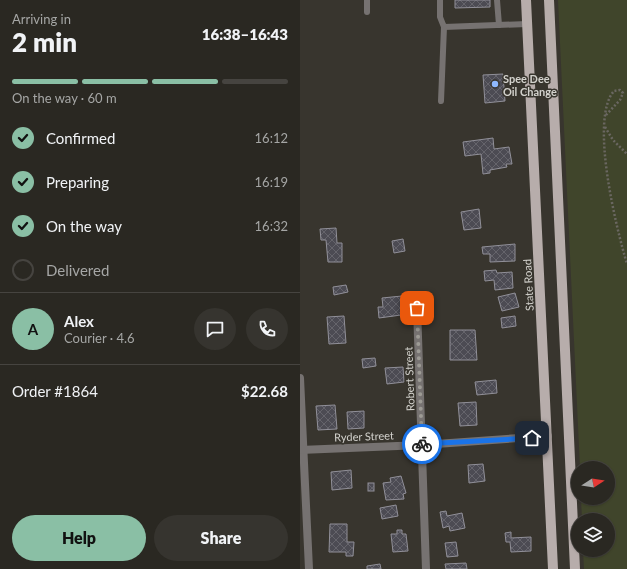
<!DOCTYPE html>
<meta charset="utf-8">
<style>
body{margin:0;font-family:Lato,sans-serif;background:#36342f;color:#f1f3f6;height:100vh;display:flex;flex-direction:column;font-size:15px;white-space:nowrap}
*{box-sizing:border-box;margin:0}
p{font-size:13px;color:#a5a6a5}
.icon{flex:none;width:22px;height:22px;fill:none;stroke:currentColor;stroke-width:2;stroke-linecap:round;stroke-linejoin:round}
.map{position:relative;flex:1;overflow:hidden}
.details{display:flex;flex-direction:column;background:#2a2822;width:300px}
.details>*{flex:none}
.needle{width:26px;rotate:78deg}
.buttons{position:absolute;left:271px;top:461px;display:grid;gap:8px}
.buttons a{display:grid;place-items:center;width:44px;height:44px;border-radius:50%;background:#2a2822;box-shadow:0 1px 3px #0004,0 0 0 1px #464440;font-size:20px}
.pin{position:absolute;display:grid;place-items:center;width:34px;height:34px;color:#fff;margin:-17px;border-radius:8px;box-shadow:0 2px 6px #0006}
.courier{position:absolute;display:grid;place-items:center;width:40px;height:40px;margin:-20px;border:3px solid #1a73e8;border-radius:50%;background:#fff;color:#222;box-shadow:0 1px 5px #0007}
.head em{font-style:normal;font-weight:800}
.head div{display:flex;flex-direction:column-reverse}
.head{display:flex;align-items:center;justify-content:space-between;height:68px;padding:0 12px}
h1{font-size:26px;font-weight:800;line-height:30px}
.bar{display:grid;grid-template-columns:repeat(4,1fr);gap:6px 4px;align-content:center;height:48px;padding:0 12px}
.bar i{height:5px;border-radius:3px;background:#464440}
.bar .active{background:#8abfa5}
.bar p{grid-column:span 4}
.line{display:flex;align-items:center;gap:10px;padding:0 12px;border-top:1px solid #464440}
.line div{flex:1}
.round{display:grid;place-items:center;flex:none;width:42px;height:42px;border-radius:21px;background:#36342f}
ol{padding:0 12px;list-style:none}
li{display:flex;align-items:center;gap:12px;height:44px}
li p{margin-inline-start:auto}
li .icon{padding:4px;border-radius:50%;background:#8abfa5;color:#111;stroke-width:4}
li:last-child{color:#a5a6a5}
li i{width:22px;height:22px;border:2px solid #464440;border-radius:50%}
.button{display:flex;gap:8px;margin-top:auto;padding:8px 12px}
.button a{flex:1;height:46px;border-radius:24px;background:#8abfa5;color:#111;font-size:16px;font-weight:800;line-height:46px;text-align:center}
.button a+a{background:#36342f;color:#f1f3f6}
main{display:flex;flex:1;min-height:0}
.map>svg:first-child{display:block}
</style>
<main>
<section class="details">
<div class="head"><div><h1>2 min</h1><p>Arriving in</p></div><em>16:38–16:43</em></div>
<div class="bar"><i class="active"></i><i class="active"></i><i class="active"></i><i></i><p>On the way · 60 m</p></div>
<ol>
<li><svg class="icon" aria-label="check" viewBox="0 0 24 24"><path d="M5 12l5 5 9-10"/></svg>Confirmed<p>16:12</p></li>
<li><svg class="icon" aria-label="check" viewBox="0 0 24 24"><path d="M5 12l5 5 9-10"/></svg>Preparing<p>16:19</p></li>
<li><svg class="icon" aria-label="check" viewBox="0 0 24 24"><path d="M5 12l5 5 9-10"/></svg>On the way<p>16:32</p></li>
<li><i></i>Delivered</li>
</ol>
<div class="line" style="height:72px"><b class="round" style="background:#8abfa5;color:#111">A</b><div><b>Alex</b><p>Courier · 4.6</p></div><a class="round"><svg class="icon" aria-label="chat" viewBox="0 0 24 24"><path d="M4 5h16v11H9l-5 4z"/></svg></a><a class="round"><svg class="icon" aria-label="phone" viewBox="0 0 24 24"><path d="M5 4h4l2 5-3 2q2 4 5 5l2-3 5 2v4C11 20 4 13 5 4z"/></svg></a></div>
<div class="line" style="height:52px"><div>Order #1864</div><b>$22.68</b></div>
<div class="button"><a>Help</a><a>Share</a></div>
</section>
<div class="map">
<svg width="327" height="569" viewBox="0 0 327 569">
<defs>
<pattern id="building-cross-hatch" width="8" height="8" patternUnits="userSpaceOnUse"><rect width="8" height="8" fill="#4c4b53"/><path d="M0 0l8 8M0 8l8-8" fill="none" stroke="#65646b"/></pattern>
</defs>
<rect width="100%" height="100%" fill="#38352e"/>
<path fill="#40452b" d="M258 0H327V569H284L283 550H308V520H282L281 498H308V468H280Z"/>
<g fill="url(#building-cross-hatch)" stroke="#919099">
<path d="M155 0H190V7L155 8Z"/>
<path d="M203 74 205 101 185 103 183 75Z"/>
<path d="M193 138 194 149 209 147 212 164H206L207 167 190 170V173L183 174 181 154 165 156 163 142Z"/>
<path d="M179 209 181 228 164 230 161 212Z"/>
<path d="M36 228 37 243H42V262H28L26 240H21L20 229Z"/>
<path d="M103 239 105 251 94 253 92 241Z"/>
<path d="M215 244V261L190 262V254H183L182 247Z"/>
<path d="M196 270 197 273 212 272 213 288 195 290 194 280 185 281 184 271Z"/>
<path d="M46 285 48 292 34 295 33 287Z"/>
<path d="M215 293 219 307 202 311 198 297Z"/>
<path d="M102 296 104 312H100L101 315 79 318 78 307H83L82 298Z"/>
<path d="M44 316 46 343 29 344 27 317Z"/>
<path d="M215 316 216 326 202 328 201 318Z"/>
<path d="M150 330H175L177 360H150Z"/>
<path d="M75 358 76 366 63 368 62 359Z"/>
<path d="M103 367 104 382 87 384 85 368Z"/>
<path d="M196 380 197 393 177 395 175 382Z"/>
<path d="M176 402 177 425 160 426 158 403Z"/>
<path d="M35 405 37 429 18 430 16 406Z"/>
<path d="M64 411V428L48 429 47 412Z"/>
<path d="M183 464 185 481 169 483 168 465Z"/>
<path d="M51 470 52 488 32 490 31 472Z"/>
<path d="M101 476 106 493 103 494 104 499 86 500 83 483 91 482 90 478Z"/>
<rect x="68" y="483" width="6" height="8"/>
<path d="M96 505 98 516 82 519 80 508Z"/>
<path d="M146 511 147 516 162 513 165 528 150 531 149 526 143 528 140 512Z"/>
<path d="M30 524H47V542H54L53 556H46V552H29Z"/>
<path d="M97 530H102V534H106L108 551 93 552 91 534H97Z"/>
<path d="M211 532V538L231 537V551L211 552 210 542H206L205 533Z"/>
<path d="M156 542 158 556 147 557 145 543Z"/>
<path d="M166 563 167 569H146L145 564Z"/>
<path d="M80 564 81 569H67V566Z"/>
</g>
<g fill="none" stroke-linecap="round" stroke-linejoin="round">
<g stroke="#6a6761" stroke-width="2.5" stroke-dasharray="2 2" stroke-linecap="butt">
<path d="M306 115 320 100 323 93 320 90 314 91C289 119 317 231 327 264"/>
<path d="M305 127 313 140 327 154"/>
</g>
<g stroke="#767271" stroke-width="6">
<path d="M67 0V12"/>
<path d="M140 0V17L144 27 227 24"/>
<path d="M197 0 199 25"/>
<path d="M141 101 144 27"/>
</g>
<g stroke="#767271" stroke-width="8">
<path d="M117 308 126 569"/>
<path d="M0 378 9 569"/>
<path d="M0 450 122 445 248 436"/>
</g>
<g stroke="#b7adab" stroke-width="10">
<path d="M226 0 253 569"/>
<path d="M249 0 275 569"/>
</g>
</g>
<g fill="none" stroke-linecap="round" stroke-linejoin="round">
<path stroke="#9d9b95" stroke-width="4" stroke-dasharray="0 7.2" d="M117 308 122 444"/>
<path stroke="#1a73e8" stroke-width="5" d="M122 444 232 438"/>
</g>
<circle fill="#8fb8fd" stroke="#38352e" stroke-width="1.5" cx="195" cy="84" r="4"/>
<g text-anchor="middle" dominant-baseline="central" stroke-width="3" stroke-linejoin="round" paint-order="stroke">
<g font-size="11" font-weight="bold" fill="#d3d2cd" stroke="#38352e" text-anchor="start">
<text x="203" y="78">Spee Dee<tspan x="203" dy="13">Oil Change</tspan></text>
</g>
<g font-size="11" fill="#d3d2cd" stroke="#38352e">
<text transform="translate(228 285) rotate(-93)">State Road</text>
<text transform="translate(109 379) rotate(-92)">Robert Street</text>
<text transform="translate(64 436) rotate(-2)">Ryder Street</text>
</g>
</g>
</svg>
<div class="buttons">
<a><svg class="needle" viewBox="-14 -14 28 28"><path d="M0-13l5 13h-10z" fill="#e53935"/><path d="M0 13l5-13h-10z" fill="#a5a6a5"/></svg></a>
<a><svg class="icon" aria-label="layers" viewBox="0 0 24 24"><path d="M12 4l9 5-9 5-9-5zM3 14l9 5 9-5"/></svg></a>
</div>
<div class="pin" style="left:117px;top:308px;background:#ea580c"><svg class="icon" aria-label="bag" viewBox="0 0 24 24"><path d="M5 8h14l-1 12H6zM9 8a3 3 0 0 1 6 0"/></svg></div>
<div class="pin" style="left:232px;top:438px;background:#1f2937"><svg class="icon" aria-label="home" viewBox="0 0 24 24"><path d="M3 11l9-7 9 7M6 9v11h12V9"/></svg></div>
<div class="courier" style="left:122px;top:444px"><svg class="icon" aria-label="bike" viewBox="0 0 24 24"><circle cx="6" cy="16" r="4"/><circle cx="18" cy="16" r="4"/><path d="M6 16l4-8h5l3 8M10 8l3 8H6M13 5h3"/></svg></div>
</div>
</main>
